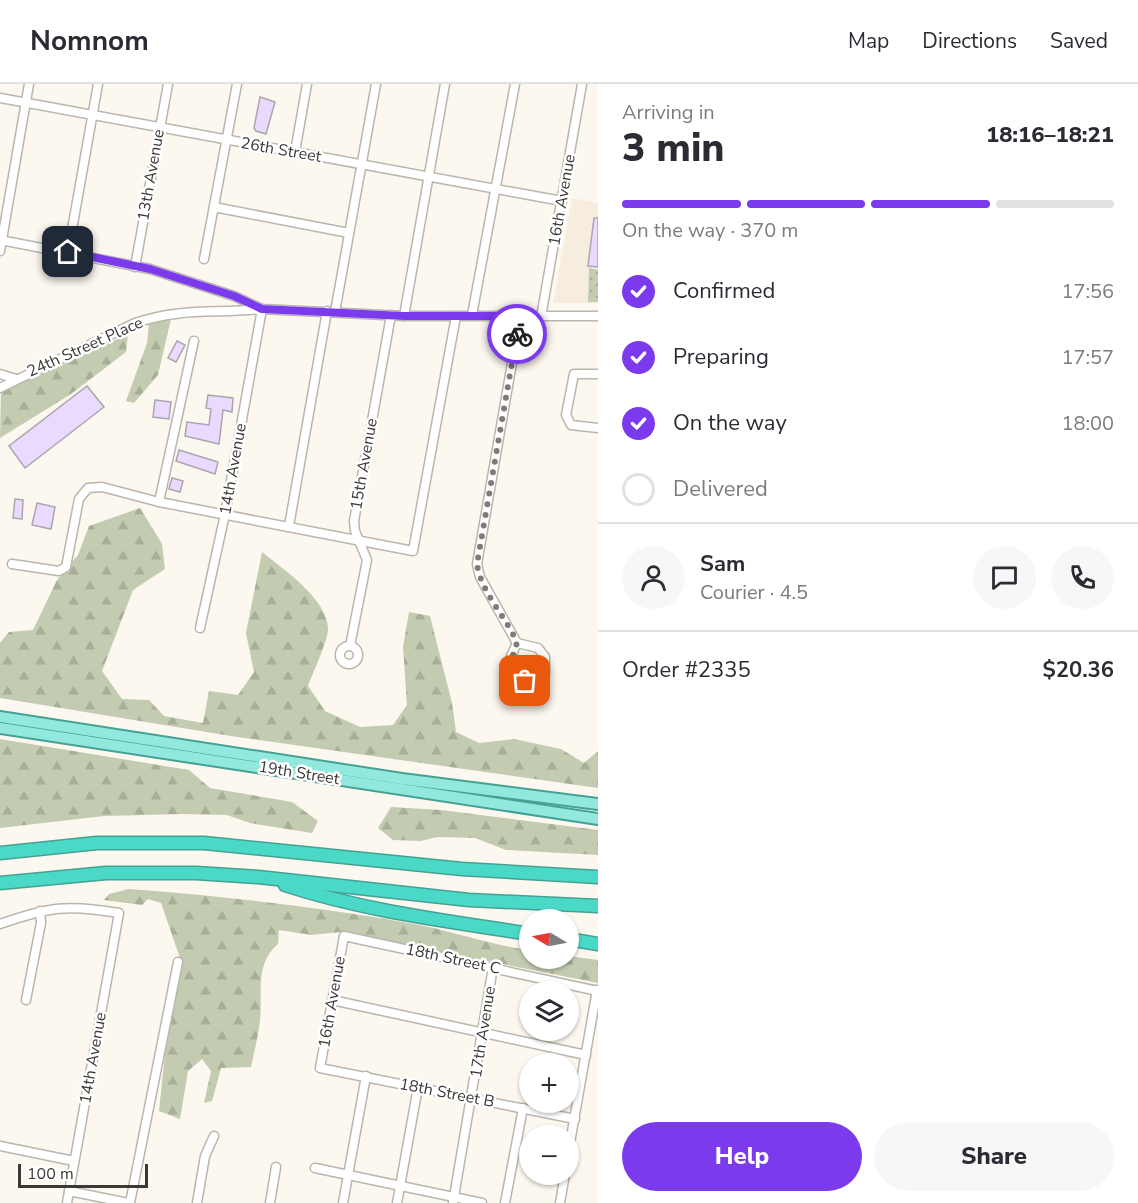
<!DOCTYPE html>
<meta charset="utf-8">
<style>
body{margin:0;font-family:"Nunito Sans",sans-serif;background:#f7f7f7;color:#2b2b33;height:100vh;display:flex;flex-direction:column;font-size:22px;white-space:nowrap}
*{box-sizing:border-box;margin:0}
p{font-size:20px;color:#7c7c81}
.icon{flex:none;width:33px;height:33px;fill:none;stroke:currentColor;stroke-width:2;stroke-linecap:round;stroke-linejoin:round}
.map{position:relative;flex:1;overflow:hidden}
.sheet{display:flex;flex-direction:column;background:#fff;width:540px}
.sheet>*{flex:none}
.needle{width:39px;rotate:280deg}
.fabs{position:absolute;left:519px;top:825px;display:grid;gap:12px}
.fabs a{display:grid;place-items:center;width:60px;height:60px;border-radius:50%;background:#fff;box-shadow:0 2px 4px #0004;font-size:30px}
.scale{position:absolute;left:18px;bottom:15px;width:130px;box-sizing:border-box;padding-left:6px;border:3px solid #3b3936;border-top:0;font-size:16px;line-height:21px;white-space:nowrap;color:#3b3936;-webkit-text-stroke:4px #fff;paint-order:stroke}
.pin{position:absolute;display:grid;place-items:center;width:51px;height:51px;color:#fff;margin:-26px;border-radius:12px;box-shadow:0 3px 9px #0006}
.courier{position:absolute;display:grid;place-items:center;width:60px;height:60px;margin:-30px;border:4px solid #7c3aed;border-radius:50%;background:#fff;color:#222;box-shadow:0 2px 8px #0007}
.headline em{font-style:normal;font-weight:800}
.headline div{display:flex;flex-direction:column-reverse}
.headline{display:flex;align-items:center;justify-content:space-between;height:102px;padding:0 24px}
h1{font-size:39px;font-weight:800;line-height:45px}
.bar{display:grid;grid-template-columns:repeat(4,1fr);gap:9px 6px;align-content:center;height:72px;padding:0 24px}
.bar i{height:8px;border-radius:4px;background:#e1e1e2}
.bar .on{background:#7c3aed}
.bar p{grid-column:span 4}
.line{display:flex;align-items:center;gap:15px;padding:0 24px;border-top:2px solid #e1e1e2}
.line div{flex:1}
.round{display:grid;place-items:center;flex:none;width:63px;height:63px;border-radius:32px;background:#f7f7f7}
ol{padding:0 24px;list-style:none}
li{display:flex;align-items:center;gap:18px;height:66px}
li p{margin-inline-start:auto}
li .icon{padding:6px;border-radius:50%;background:#7c3aed;color:#fff;stroke-width:4}
li:last-child{color:#7c7c81}
li i{width:33px;height:33px;border:3px solid #e1e1e2;border-radius:50%}
.primary-button{display:flex;gap:12px;margin-top:auto;padding:12px 24px}
.primary-button a{flex:1;height:69px;border-radius:36px;background:#7c3aed;color:#fff;font-size:24px;font-weight:800;line-height:69px;text-align:center}
.primary-button a+a{background:#f7f7f7;color:#2b2b33}
header{display:flex;align-items:center;gap:36px;box-sizing:border-box;height:84px;padding:0 30px;background:#fff;border-bottom:2px solid #e1e1e2}
header strong{font-size:28px}
nav{display:flex;gap:33px;margin-inline-start:auto;font-size:21px}
main{display:flex;flex:1;min-height:0}
.map>svg:first-child{display:block}
</style>
<header>
<strong>Nomnom</strong>
<nav><a>Map</a><a>Directions</a><a>Saved</a></nav>
</header>
<main>
<div class="map">
<svg width="598" height="1119" viewBox="0 0 598 1119">
<defs>
<pattern id="grass-dots" width="8" height="8" patternUnits="userSpaceOnUse" patternTransform="scale(1.5)"><rect width="8" height="8" fill="#c3cbb0"/><path d="M2 2h.1M6 6h.1" fill="none" stroke="#a8af98" stroke-width="1.8" stroke-linecap="round"/></pattern>
<pattern id="forest-firs" width="22" height="20" patternUnits="userSpaceOnUse" patternTransform="scale(1.5)"><rect width="22" height="20" fill="#c3cbb0"/><path d="M5 1l3.5 6h-7zM16 11l3.5 6h-7z" fill="#a8af98"/></pattern>
</defs>
<rect width="100%" height="100%" fill="#fcf7ef"/>
<path fill="#f6edde" d="M572 114 598 119V219H553Z"/>
<path fill="url(#grass-dots)" d="M589 184 598 186V218H588Z"/>
<g fill="url(#forest-firs)">
<path d="M171 235 158 291 134 319 126 317 147 259 149 240Z"/>
<path d="M128 250 126 268 71 310 0 354 1 309Z"/>
<path d="M140 424 162 460 165 485 133 506 102 587 122 615 149 616 164 632 203 639 209 607 238 611 254 588 246 549 262 468C283 485 327 515 328 544 329 554 312 591 308 602L325 627 360 643 393 641 407 621 403 563 409 528 430 532 452 619 456 648 479 659 514 655 561 665 584 679 598 667V704L231 652 0 614V559L9 548 33 546 57 496 78 471 89 442Z"/>
<path d="M0 655 189 686 210 704 292 718 318 737 312 749 250 739 227 731 182 730 104 732 0 744Z"/>
<path d="M391 723 441 726 598 746V771L506 766 475 754 437 753 421 757 393 756 378 744Z"/>
<path d="M129 805C223 812 317 823 409 839 450 846 489 861 529 866L530 874H568L569 872 598 876V899L341 848 311 851 279 846 278 860C254 881 263 908 260 937 258 953 254 968 251 983L221 984 212 1017 204 1019 211 987 202 975 188 987 180 1035 159 1027 165 970 182 880 161 819 148 815 142 821 104 816 109 810Z"/>
</g>
<g fill="#eadaff" stroke="#a9a6ae" stroke-width="1.5">
<path d="M260 13 275 18 266 50 256 47 254 44Z"/>
<path d="M594 134H598V183L588 182Z"/>
<path d="M177 257 185 261 176 278 168 274Z"/>
<path d="M87 302 104 323 25 384 9 362Z"/>
<path d="M208 311 233 314 232 328 223 326 219 360 185 352 187 338 209 341 211 325 206 324Z"/>
<path d="M155 316 171 318 169 335 153 333Z"/>
<path d="M179 366 218 378 215 390 176 377Z"/>
<path d="M172 394 183 397 180 408 169 405Z"/>
<path d="M15 415 23 416 22 435 13 434Z"/>
<path d="M37 419 55 423 51 445 32 441Z"/>
</g>
<g fill="none" stroke-linecap="round" stroke-linejoin="round">
<defs>
<g id="minor">
<path d="M0 14 562 117"/>
<path d="M295 68 307 0"/>
<path d="M214 123 349 149"/>
<path d="M0 156 150 185 234 212 262 225 404 232H598"/>
<path d="M0 167 29 0"/>
<path d="M68 168 98 0"/>
<path d="M204 175 237 0"/>
<path d="M135 183 168 0"/>
<path d="M335 228 376 0"/>
<path d="M472 231 515 0"/>
<path d="M404 232 445 0"/>
<path d="M541 233 582 0"/>
<path d="M0 290 16 295"/>
<path d="M598 290H574L566 331 571 341 598 344"/>
<path d="M0 304 135 239C183 223 215 230 262 225L225 430 200 544"/>
<path d="M159 418 194 257"/>
<path d="M289 442 327 227"/>
<path d="M12 480 59 487 66 483 79 415 88 404 102 403 159 418 413 467 456 232"/>
<path d="M517 559 480 493 477 480 520 233"/>
<path d="M517 559 538 564 545 573V590L534 597H525L513 586 511 572Z"/>
<circle cx="349" cy="571" r="9"/>
<path d="M350 562 367 476 355 447 354 437 391 231"/>
<path d="M0 840C49 823 67 820 119 829L67 1119"/>
<path d="M26 916 41 839 40 827"/>
<path d="M332 916 586 971"/>
<path d="M575 1035 320 984 344 852 598 907"/>
<path d="M0 1062 74 1077"/>
<path d="M568 1070 597 906"/>
<path d="M315 1084 482 1119"/>
<path d="M69 1107 128 1119"/>
<path d="M130 1119 178 878"/>
<path d="M197 1119 205 1072 214 1052"/>
<path d="M270 1119 276 1083"/>
<path d="M343 1119 366 992"/>
<path d="M397 1119 418 1003"/>
<path d="M453 1119 493 883"/>
<path d="M505 1119 523 1024"/>
<path d="M560 1119 565 1090"/>
</g>
<g id="major">
<path d="M0 633 402 695 598 720"/>
<path d="M0 644 598 735"/>
</g>
<g id="highway">
<path d="M0 769 97 759H204L462 785 598 793"/>
<path d="M0 799 106 789H196L258 793 469 816 598 822"/>
<path d="M285 801C364 827 448 837 530 850"/>
<path d="M568 855 598 860"/>
</g>
</defs>
<use href="#minor" stroke="#bab6ae" stroke-width="11"/>
<use href="#major" stroke="#45a194" stroke-width="14"/>
<use href="#highway" stroke="#45a194" stroke-width="15"/>
<use href="#minor" stroke="#fff" stroke-width="8"/>
<use href="#major" stroke="#93e8dd" stroke-width="10"/>
<use href="#highway" stroke="#4bd9c7" stroke-width="12"/>
</g>
<g fill="none" stroke-linecap="round" stroke-linejoin="round">
<path stroke="#7f7c77" stroke-width="6" stroke-dasharray="0 10.8" d="M517 250 477 480C481 509 506 532 517 559 511 575 507 588 525 597"/>
<path stroke="#7c3aed" stroke-width="8" d="M68 168 150 185 234 212 262 225 404 232H520L517 250"/>
</g>
<g text-anchor="middle" dominant-baseline="central" stroke-width="5" stroke-linejoin="round" paint-order="stroke">
<g font-size="16" fill="#3b3936" stroke="#fff">
<text transform="translate(281 66) rotate(10)">26th Street</text>
<text transform="translate(151 91) rotate(-80)">13th Avenue</text>
<text transform="translate(562 116) rotate(-80)">16th Avenue</text>
<text transform="translate(85 263) rotate(-24)">24th Street Place</text>
<text transform="translate(364 380) rotate(-80)">15th Avenue</text>
<text transform="translate(233 385) rotate(-80)">14th Avenue</text>
<text transform="translate(299 689) rotate(9)">19th Street</text>
<text transform="translate(453 875) rotate(12)">18th Street C</text>
<text transform="translate(332 918) rotate(-80)">16th Avenue</text>
<text transform="translate(483 948) rotate(-81)">17th Avenue</text>
<text transform="translate(93 974) rotate(-80)">14th Avenue</text>
<text transform="translate(447 1009) rotate(11)">18th Street B</text>
</g>
</g>
</svg>
<div class="fabs">
<a><svg class="needle" viewBox="-14 -14 28 28"><path d="M0-13l5 13h-10z" fill="#e53935"/><path d="M0 13l5-13h-10z" fill="#7c7c81"/></svg></a>
<a><svg class="icon" aria-label="layers" viewBox="0 0 24 24"><path d="M12 4l9 5-9 5-9-5zM3 14l9 5 9-5"/></svg></a>
<a>+</a>
<a>−</a>
</div>
<div class="scale">100 m</div>
<div class="pin" style="left:525px;top:597px;background:#ea580c"><svg class="icon" aria-label="bag" viewBox="0 0 24 24"><path d="M5 8h14l-1 12H6zM9 8a3 3 0 0 1 6 0"/></svg></div>
<div class="pin" style="left:68px;top:168px;background:#1f2937"><svg class="icon" aria-label="home" viewBox="0 0 24 24"><path d="M3 11l9-7 9 7M6 9v11h12V9"/></svg></div>
<div class="courier" style="left:517px;top:250px"><svg class="icon" aria-label="bike" viewBox="0 0 24 24"><circle cx="6" cy="16" r="4"/><circle cx="18" cy="16" r="4"/><path d="M6 16l4-8h5l3 8M10 8l3 8H6M13 5h3"/></svg></div>
</div>
<section class="sheet">
<div class="headline"><div><h1>3 min</h1><p>Arriving in</p></div><em>18:16–18:21</em></div>
<div class="bar"><i class="on"></i><i class="on"></i><i class="on"></i><i></i><p>On the way · 370 m</p></div>
<ol>
<li><svg class="icon" aria-label="check" viewBox="0 0 24 24"><path d="M5 12l5 5 9-10"/></svg>Confirmed<p>17:56</p></li>
<li><svg class="icon" aria-label="check" viewBox="0 0 24 24"><path d="M5 12l5 5 9-10"/></svg>Preparing<p>17:57</p></li>
<li><svg class="icon" aria-label="check" viewBox="0 0 24 24"><path d="M5 12l5 5 9-10"/></svg>On the way<p>18:00</p></li>
<li><i></i>Delivered</li>
</ol>
<div class="line" style="height:108px"><a class="round"><svg class="icon" aria-label="person" viewBox="0 0 24 24"><circle cx="12" cy="8" r="4"/><path d="M4 21q1-7 8-7t8 7"/></svg></a><div><b>Sam</b><p>Courier · 4.5</p></div><a class="round"><svg class="icon" aria-label="chat" viewBox="0 0 24 24"><path d="M4 5h16v11H9l-5 4z"/></svg></a><a class="round"><svg class="icon" aria-label="phone" viewBox="0 0 24 24"><path d="M5 4h4l2 5-3 2q2 4 5 5l2-3 5 2v4C11 20 4 13 5 4z"/></svg></a></div>
<div class="line" style="height:78px"><div>Order #2335</div><b>$20.36</b></div>
<div class="primary-button"><a>Help</a><a>Share</a></div>
</section>
</main>
